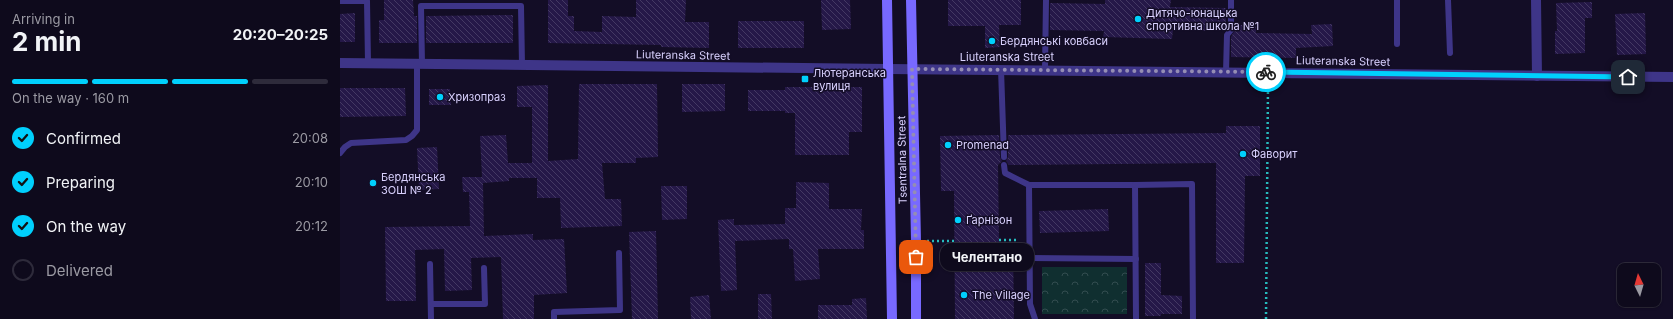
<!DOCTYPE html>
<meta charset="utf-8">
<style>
body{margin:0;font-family:Inter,sans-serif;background:#171325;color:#f1f3f6;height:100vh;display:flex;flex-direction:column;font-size:15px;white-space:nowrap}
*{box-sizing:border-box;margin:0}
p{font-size:13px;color:#9b9aa3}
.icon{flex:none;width:22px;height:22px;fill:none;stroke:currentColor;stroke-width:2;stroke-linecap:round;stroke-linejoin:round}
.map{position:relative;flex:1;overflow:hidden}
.panel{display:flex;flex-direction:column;background:#0e0a1c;width:340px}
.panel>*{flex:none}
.needle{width:26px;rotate:355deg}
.buttons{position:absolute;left:1277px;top:263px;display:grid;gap:8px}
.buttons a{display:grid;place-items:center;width:44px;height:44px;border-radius:8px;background:#0e0a1c;box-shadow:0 1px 3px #0004,0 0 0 1px #2e2b3b;font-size:20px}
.pin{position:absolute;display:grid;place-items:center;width:34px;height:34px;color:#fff;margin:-17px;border-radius:8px;box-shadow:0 2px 6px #0006}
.courier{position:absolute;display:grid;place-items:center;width:40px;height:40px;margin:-20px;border:3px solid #00d0fd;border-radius:50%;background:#fff;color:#222;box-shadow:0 1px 5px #0007}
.bubble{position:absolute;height:28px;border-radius:12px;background:#0e0a1c;box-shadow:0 1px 3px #0004,0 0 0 1px #2e2b3b;font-size:13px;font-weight:700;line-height:28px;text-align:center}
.headline em{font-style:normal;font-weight:700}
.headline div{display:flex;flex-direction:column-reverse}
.headline{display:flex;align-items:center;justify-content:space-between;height:68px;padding:0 12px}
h1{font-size:26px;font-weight:700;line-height:30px}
.bar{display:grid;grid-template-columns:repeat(4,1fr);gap:6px 4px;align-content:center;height:48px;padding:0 12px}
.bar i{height:5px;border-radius:3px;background:#2e2b3b}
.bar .active{background:#00d0fd}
.bar p{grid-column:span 4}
ol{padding:0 12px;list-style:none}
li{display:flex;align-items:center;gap:12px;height:44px}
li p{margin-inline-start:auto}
li .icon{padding:4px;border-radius:50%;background:#00d0fd;color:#111;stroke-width:4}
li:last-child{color:#9b9aa3}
li i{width:22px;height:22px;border:2px solid #2e2b3b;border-radius:50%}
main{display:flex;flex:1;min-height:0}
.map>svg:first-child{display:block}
</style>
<main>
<section class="panel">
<div class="headline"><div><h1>2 min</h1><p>Arriving in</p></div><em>20:20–20:25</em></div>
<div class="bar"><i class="active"></i><i class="active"></i><i class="active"></i><i></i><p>On the way · 160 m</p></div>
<ol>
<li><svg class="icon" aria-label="check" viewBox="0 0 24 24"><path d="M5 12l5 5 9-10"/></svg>Confirmed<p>20:08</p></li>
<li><svg class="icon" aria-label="check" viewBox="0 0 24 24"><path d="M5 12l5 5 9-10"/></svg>Preparing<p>20:10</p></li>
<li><svg class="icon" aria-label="check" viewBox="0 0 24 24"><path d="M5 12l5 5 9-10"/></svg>On the way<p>20:12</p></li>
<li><i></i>Delivered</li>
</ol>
</section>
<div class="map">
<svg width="1333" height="319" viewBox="0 0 1333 319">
<defs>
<pattern id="park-crowns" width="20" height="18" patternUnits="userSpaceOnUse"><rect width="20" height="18" fill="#102f30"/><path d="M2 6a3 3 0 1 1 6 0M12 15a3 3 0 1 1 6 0" fill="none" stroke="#324c4f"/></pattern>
<pattern id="building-back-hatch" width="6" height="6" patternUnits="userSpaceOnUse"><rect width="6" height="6" fill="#251848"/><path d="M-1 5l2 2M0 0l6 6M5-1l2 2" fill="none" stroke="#443963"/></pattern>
</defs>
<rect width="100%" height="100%" fill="#130d26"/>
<rect fill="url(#park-crowns)" x="702" y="267" width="85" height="47"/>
<g fill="url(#building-back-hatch)">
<path d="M44 0H73L74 16H77V43H39V20H44Z"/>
<path d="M208 0H228V16H234V31L262 32V16L296 17V0H346L345 22H369V48L321 47V45L208 43Z"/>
<path d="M481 0H510L511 29 482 30Z"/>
<path d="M608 0H681V25H659L660 47 645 48V26H608Z"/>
<path d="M765 0H831L830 7 886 8V29L884 31 833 30 832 39 763 37 764 31 710 30V3L765 4Z"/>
<path d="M1252 2V18H1245V53L1215 54V31H1217L1216 3Z"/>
<path d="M15 13V42H0V14Z"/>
<path d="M1305 13 1306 54 1277 55 1275 14Z"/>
<path d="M173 15V43H86V16Z"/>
<rect x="398" y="21" width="66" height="27"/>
<path d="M992 24 993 46 956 48V58L891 57V37L895 30 896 25H916V33L972 34 971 25Z"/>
<path d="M239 84H317L318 157 296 158V163H262L265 199H281L282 226 221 228 220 198H197V178H169V181L143 183 144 236 193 234V240L224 239 227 293 194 295V319H163L161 257 131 258 132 290 105 291 104 249 75 250 76 301H46L45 227 130 226 129 192H123L122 177H142L140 136 166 135 168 163H192V107H177V86L208 85V161L238 159Z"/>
<path d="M342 84H385V111L342 112Z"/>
<path d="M445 87H522V132H509V155H455V113H445V111H408V90H445Z"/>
<path d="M0 88H65L66 116 0 117Z"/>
<path d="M89 89H110L111 105H89Z"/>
<path d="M886 126H920V176H905L904 263H876V163L669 165 666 161 668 157V135L886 133Z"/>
<path d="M659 135 660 157 662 161 658 165 659 245 673 244 674 319H615L614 191H601L600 136Z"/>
<path d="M97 147 99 189 79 190 77 148Z"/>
<path d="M456 182 489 183V209H522L521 230H524V249H478L480 279 455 281 453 249H449V239L395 241 397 290 381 291 378 220 394 219V225L445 224V208H456Z"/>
<path d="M321 186H347V219L322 220Z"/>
<path d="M768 209 769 231 700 233 699 211Z"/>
<path d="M316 231 318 319H292L289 232Z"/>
<path d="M805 263H821V295L842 296V314H821V316H805Z"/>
<path d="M418 294H431L432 319H418Z"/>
<path d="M369 295 371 319H351L350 297Z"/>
<path d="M526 298 527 319H478V305H512V299Z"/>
</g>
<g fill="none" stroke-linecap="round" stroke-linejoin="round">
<g stroke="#26bcbe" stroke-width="2.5" stroke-dasharray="2 3" stroke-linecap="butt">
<path d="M659 240H679"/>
<path d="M587 241H614"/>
<path d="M926 319 928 85"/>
</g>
<g stroke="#3e3588" stroke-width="6">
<path d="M1057 0V44"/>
<path d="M1108 0 1110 53"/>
<path d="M0 1H27L28 63"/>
<path d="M82 64 81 6H181L182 65"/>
<path d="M661 69 664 157"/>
<path d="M705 69 706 0"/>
<path d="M886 72 887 35 891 30V0"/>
<path d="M0 153 5 147 11 143 66 140 72 136 77 130V64"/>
<path d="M664 165 665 173 689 185H795L796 319"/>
<path d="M689 185 690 304 695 319"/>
<path d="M795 185 852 184 853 319"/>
<path d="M690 258 796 259"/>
<path d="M90 264 91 319"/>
<path d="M91 304H145L144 268"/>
<path d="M214 319V312L280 310 279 253"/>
</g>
<g stroke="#3e3588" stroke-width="10">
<path d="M1196 0 1197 76"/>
<path d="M548 69 1333 77"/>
</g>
<path stroke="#3e3588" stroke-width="10" d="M0 63 548 69"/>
<g stroke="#7869ff" stroke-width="10">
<path d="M547 0 552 319"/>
<path d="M571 0 576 241V319"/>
</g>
</g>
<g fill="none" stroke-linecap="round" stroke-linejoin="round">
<path stroke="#948db3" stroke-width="4" stroke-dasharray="0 7.2" d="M576 257 572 69 926 72"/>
<path stroke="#00d0fd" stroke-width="5" d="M926 72 1288 77"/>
</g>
<g fill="#00d0fd" stroke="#130d26" stroke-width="1.5">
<circle cx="798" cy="19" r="4"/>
<circle cx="652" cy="41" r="4"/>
<rect x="461" y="75" width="8" height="8" rx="2"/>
<circle cx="100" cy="97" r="4"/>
<circle cx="608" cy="145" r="4"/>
<circle cx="903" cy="154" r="4"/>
<circle cx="33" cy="183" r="4"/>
<circle cx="618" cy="220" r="4"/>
<circle cx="624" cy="295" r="4"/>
</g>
<g text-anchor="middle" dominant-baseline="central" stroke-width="3" stroke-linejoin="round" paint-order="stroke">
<g font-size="11" fill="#dad2ff" stroke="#130d26" text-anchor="start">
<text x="806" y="13">Дитячо-юнацька<tspan x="806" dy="13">спортивна школа №1</tspan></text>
<text x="660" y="41">Бердянські ковбаси</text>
<text x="473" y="73">Лютеранська<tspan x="473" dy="13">вулиця</tspan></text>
<text x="108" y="97">Хризопраз</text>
<text x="616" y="145">Promenad</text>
<text x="911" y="154">Фаворит</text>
<text x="41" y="177">Бердянська<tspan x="41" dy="13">ЗОШ № 2</tspan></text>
<text x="626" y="220">Ґарнізон</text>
<text x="632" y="295">The Village</text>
</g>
<g font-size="11" fill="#dad2ff" stroke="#130d26">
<text transform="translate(343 55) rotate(1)">Liuteranska Street</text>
<text x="667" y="57">Liuteranska Street</text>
<text transform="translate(1003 61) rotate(1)">Liuteranska Street</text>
<text transform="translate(562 160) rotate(-91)">Tsentralna Street</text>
</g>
</g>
</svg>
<div class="buttons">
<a><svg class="needle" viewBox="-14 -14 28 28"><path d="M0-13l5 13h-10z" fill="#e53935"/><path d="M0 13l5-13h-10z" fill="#9b9aa3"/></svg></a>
</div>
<div class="pin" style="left:576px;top:257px;background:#ea580c"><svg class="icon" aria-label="bag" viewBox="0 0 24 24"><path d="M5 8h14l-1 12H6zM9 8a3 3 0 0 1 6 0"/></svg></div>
<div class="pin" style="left:1288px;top:77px;background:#1f2937"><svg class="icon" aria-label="home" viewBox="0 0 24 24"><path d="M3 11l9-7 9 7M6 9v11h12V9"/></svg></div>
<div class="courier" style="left:926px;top:72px"><svg class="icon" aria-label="bike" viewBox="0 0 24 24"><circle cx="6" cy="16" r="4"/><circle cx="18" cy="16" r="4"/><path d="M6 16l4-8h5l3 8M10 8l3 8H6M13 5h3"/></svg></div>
<div class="bubble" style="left:600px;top:243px;width:94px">Челентано</div>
</div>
</main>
